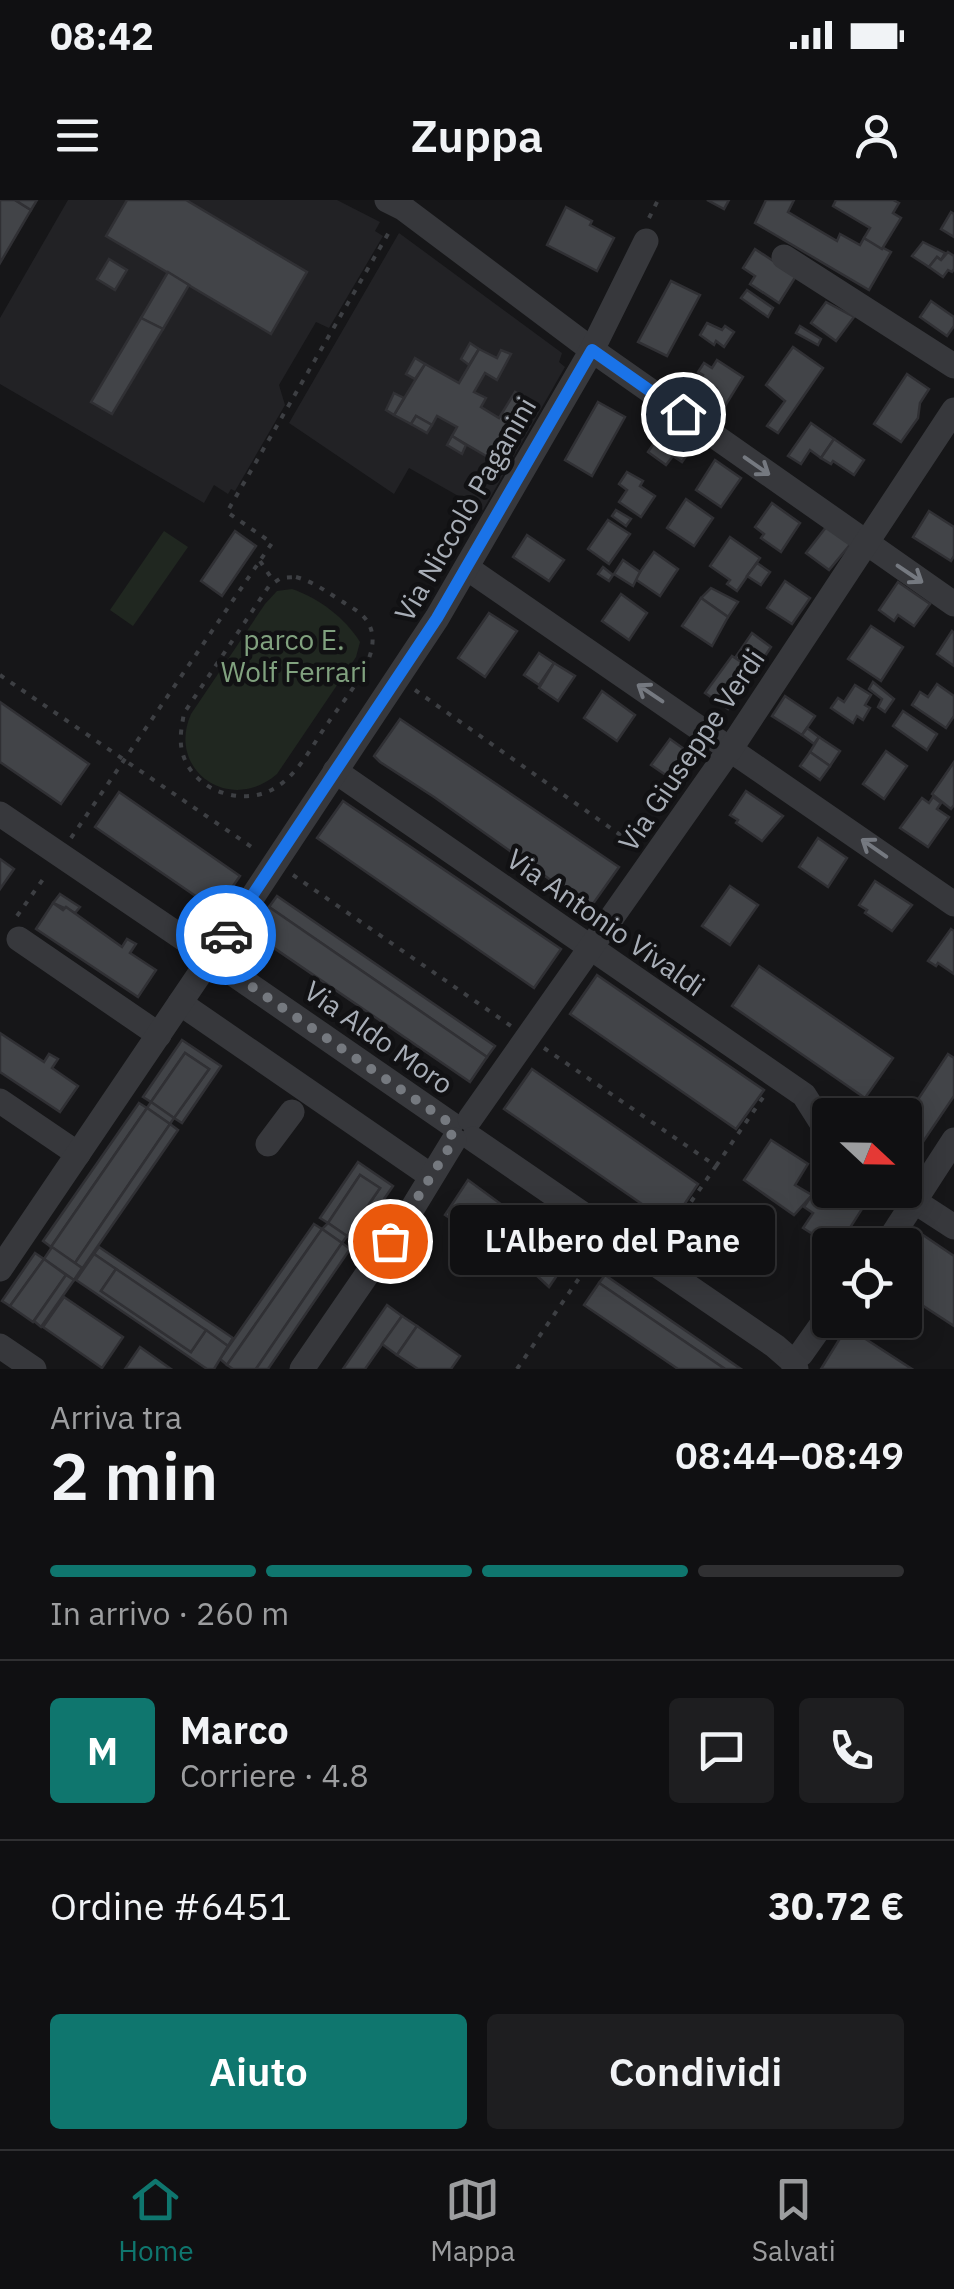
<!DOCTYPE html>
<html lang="it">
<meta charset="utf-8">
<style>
body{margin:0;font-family:"IBM Plex Sans",sans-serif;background:#1e1e20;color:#f1f3f6;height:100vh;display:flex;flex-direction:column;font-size:38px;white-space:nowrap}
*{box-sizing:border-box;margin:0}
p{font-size:32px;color:#9c9d9f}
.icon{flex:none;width:55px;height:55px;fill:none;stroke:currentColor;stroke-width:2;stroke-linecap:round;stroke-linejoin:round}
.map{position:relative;height:1169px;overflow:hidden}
.details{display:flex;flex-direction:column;background:#101012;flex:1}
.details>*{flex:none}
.needle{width:65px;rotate:112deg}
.buttons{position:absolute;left:812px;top:898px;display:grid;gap:20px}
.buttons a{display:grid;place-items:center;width:110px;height:110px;border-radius:10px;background:#101012;box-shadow:0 5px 25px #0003,0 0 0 2px #303032;font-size:50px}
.pin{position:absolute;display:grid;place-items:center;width:85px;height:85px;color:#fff;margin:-42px;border:5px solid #fff;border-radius:50%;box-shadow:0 2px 10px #0007}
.courier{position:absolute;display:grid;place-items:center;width:100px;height:100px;margin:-50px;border:8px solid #1a73e8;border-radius:50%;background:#fff;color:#222;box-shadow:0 2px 12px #0007}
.bubble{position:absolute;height:70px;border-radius:10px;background:#101012;box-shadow:0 5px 25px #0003,0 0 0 2px #303032;font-size:32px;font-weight:600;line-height:70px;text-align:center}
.overview em{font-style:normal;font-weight:600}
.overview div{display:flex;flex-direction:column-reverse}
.overview{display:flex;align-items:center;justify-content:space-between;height:170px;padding:0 50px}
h1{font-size:65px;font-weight:600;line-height:75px}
.bar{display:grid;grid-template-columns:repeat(4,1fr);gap:15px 10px;align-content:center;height:120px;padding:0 50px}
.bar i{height:12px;border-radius:8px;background:#303032}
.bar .on{background:#0f766e}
.bar p{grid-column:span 4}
.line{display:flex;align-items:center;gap:25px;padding:0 50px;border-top:2px solid #303032}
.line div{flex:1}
.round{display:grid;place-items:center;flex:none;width:105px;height:105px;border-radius:10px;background:#1e1e20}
.action{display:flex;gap:20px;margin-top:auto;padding:20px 50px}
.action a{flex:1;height:115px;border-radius:10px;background:#0f766e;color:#fff;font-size:40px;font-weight:600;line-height:115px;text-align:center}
.action a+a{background:#1e1e20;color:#f1f3f6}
.status{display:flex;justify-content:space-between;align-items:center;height:70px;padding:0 50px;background:#101012;direction:ltr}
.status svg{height:28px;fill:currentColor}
header{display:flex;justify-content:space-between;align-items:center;height:130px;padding:0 50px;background:#101012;font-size:45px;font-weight:600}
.menu{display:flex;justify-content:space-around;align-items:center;height:140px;border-top:2px solid #303032;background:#101012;font-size:28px;color:#9c9d9f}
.menu a{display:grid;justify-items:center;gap:5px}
.menu .on{color:#0f766e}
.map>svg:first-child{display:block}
</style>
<div class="status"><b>08:42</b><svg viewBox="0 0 49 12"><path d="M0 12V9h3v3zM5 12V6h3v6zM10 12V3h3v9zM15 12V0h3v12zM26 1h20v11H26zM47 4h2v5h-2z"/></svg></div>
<header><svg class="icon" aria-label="menu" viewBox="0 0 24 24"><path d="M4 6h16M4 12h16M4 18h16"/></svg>Zuppa<svg class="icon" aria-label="person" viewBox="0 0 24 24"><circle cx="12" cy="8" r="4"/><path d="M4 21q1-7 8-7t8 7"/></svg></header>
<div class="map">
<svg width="954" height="1169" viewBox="0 0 954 1169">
<rect width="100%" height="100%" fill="#161618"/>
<g fill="#222225">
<path d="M68 0H337L380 22 375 31 383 36 329 128 316 122 279 185 285 205 235 291 231 289 228 294 214 285 204 303 0 184V118Z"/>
<path d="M399 33 562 153 559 162 565 167 483 310 409 268 394 294 289 223Z"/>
</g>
<g fill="#202720">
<path d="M164 331 188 347 133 426 110 410Z"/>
<path d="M292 389C319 398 345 418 360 442L356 457 277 574C230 615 166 570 191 514L265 404 277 391Z"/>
</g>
<g fill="#424448" stroke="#303034" stroke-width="2.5">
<path d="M0 0H15L31 10 0 63Z"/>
<path d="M15 0H37L31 10Z"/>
<path d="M127 0H186L307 72 271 134 106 36Z"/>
<path d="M707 0H729L724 9Z"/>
<path d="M766 0H794L788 12 837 41 840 34 860 45 864 38 891 52 869 90 755 23Z"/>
<path d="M836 0H893L899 3 893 13 901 18 882 49 864 38 870 28 833 6Z"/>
<path d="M566 7 592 21 590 25 614 38 597 71 547 45Z"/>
<path d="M951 12 954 14V37L941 29Z"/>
<path d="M923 42 945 53 941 60 937 57 929 67 912 56Z"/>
<path d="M755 49 796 76 779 103 750 84 755 76 743 68Z"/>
<path d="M948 52 954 56V69L952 72 948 70 943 77 929 67 937 57 941 60Z"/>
<path d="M109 59 127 70 115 90 97 79Z"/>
<path d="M168 72 189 85 163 129 141 118Z"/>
<path d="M671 81 700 95 667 156 638 142Z"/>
<path d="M747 90 773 108 768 117 741 98Z"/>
<path d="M931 101 954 117V126L947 136 920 117Z"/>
<path d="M826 102 854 117 836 141 811 123Z"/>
<path d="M141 118 163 129 112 214 91 202Z"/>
<path d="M707 123 722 130 725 126 734 132 724 147 716 141 714 145 700 135Z"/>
<path d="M800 126 821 139 818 145 796 133Z"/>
<path d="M470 143 479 149 469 165 461 159Z"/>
<path d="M793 147 823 168 778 233 767 226 785 201 766 185Z"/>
<path d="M479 149 497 158 501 150 511 154 497 180 485 173 474 192 486 198 481 207 499 218 515 192 528 199 493 260 452 236 457 227 437 216 432 225 416 216 411 224 394 215 425 164 459 183Z"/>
<path d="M415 158 425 164 415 179 406 174Z"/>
<path d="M717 160 743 177 725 206 711 196 716 188 701 178 703 175 698 172 704 163 712 168Z"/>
<path d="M907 174 929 189 920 203 918 218 901 242 874 224Z"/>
<path d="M394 193 404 198 394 215 386 210Z"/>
<path d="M598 202 625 217 592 276 565 260Z"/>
<path d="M416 216 432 225 427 233 411 224Z"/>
<path d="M670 220 698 239 682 262 673 256 666 265 648 252Z"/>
<path d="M811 223 834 239 821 258 810 250 801 264 788 256Z"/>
<path d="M452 236 466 245 462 254 447 245Z"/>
<path d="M834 239 864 260 854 275 833 261 831 264 821 258Z"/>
<path d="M715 260 741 278 721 307 696 290Z"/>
<path d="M627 272 643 281 640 286 655 296 641 317 619 302 627 290 619 284Z"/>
<path d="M686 299 713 318 694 346 667 328Z"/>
<path d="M772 303 800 323 781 352 761 338 764 334 755 327Z"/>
<path d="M616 310 631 319 626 326 612 316Z"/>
<path d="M929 311 954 327V356L951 361 913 337Z"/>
<path d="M608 320 630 334 609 364 588 349Z"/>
<path d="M827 326 853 341 829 370 806 353Z"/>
<path d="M235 331 256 346 222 396 201 381Z"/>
<path d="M527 335 564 360 549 381 513 357Z"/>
<path d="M730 337 760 358 737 391 727 384 730 380 710 366Z"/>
<path d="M654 352 678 369 660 396 635 379Z"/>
<path d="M623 360 640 372 633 386 614 374Z"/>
<path d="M757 363 770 372 761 385 747 376Z"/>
<path d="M603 367 613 375 609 381 598 374Z"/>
<path d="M785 381 810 398 792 424 767 408Z"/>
<path d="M898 382 930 404 914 426 898 415 894 421 879 410Z"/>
<path d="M711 388 738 402 728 417 701 398Z"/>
<path d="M621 394 647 413 629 440 602 421Z"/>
<path d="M701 398 728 417 712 446 682 426Z"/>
<path d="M489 413 517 431 485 477 458 458Z"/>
<path d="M871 426 903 447 881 481 848 459Z"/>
<path d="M952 431 954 433V466L937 454Z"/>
<path d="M752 433 771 447 755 471 735 458Z"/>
<path d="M539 453 554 463 539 485 524 475Z"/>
<path d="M732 456 749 467 740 479 746 483 728 509 705 493Z"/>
<path d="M554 463 575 476 558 501 539 488Z"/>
<path d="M873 482 894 499 885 512 878 507 882 499 869 489Z"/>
<path d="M937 484 954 496V516L946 528 912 505 920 492 928 497Z"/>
<path d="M855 485 871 495 865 505 870 508 863 520 857 516 853 523 831 508 838 498 844 502Z"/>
<path d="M602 491 635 515 617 541 584 518Z"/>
<path d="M785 496 815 516 802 535 772 516Z"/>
<path d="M0 502 89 564 61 604 0 562Z"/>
<path d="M903 511 937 534 927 550 893 526Z"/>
<path d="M400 519 619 667 590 708 434 597 380 562 374 556Z"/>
<path d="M807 528 819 537 814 544 802 535Z"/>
<path d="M819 537 840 551 830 566 810 552Z"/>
<path d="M670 539 694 556 676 582 651 565Z"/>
<path d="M886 551 907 566 884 599 863 584Z"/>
<path d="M810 552 830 566 820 580 800 566Z"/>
<path d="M954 562V605L951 609 932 594Z"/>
<path d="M746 591 783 616 762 641 736 623 738 620 730 615Z"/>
<path d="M119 592 240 676 216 710 95 627Z"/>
<path d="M933 597 941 603 937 609 949 617 928 647 900 628 922 598 929 603Z"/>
<path d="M343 601 561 749 534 788 317 638Z"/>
<path d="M818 638 847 658 828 687 799 667Z"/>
<path d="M0 659 14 669 0 689Z"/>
<path d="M875 681 912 705 892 731 865 713 867 710 859 705Z"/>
<path d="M730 686 758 705 730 745 702 726Z"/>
<path d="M60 694 80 707 75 713 53 703Z"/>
<path d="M277 696 495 846 487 857 269 707Z"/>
<path d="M53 703 63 710 66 707 122 747 127 739 136 744 130 753 156 770 138 797 36 729Z"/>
<path d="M269 707 487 857 470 882 252 733Z"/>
<path d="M951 729 954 731V774L938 763 936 766 928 761Z"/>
<path d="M759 766 893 858 865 898 732 806Z"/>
<path d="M597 775 764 890 736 929 570 814Z"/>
<path d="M0 833 44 862 49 854 58 859 52 868 78 886 60 912 0 872Z"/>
<path d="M182 840 221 866 182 923 174 918 209 869 185 853 151 902 143 897Z"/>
<path d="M185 853 209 869 174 918 151 902Z"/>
<path d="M948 854 954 858V896L912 958 905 953V919Z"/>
<path d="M532 869 698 984 671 1024 504 909Z"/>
<path d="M151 902 174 918 170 924 147 908Z"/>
<path d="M139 903 147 908 51 1047 43 1041Z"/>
<path d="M147 908 170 924 75 1063 51 1047Z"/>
<path d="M170 924 178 930 75 1079 82 1068 75 1063Z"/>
<path d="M771 940 808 964 795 985 812 995 794 1015 744 980Z"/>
<path d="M358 962 393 986 355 1041 347 1036 380 988 360 975 328 1023 320 1018Z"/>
<path d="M360 975 380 988 347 1036 328 1023Z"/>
<path d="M468 980 550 1040 552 1038 573 1052 549 1087 534 1073 445 1015Z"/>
<path d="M829 988 862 1009 839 1045H830L803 1028 813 1013 804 1007 812 995 815 990 824 995Z"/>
<path d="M328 1023 347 1036 342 1043 322 1029Z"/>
<path d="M314 1024 322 1029 227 1165 220 1159Z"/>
<path d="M322 1029 342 1043 256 1169H233L227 1165Z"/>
<path d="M920 1033 954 1056V1126L905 1094V1056Z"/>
<path d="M342 1043 350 1049 268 1169H256Z"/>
<path d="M52 1047 82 1068 74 1080 44 1059Z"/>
<path d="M99 1047 233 1138 228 1146 94 1054Z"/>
<path d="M35 1053 44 1059 10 1106 2 1101Z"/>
<path d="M94 1054 116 1069 101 1091 191 1152 206 1130 228 1146 214 1169H207L76 1080Z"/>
<path d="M44 1059 66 1075 33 1122 10 1106Z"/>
<path d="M116 1069 206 1130 191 1152 101 1091Z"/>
<path d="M66 1075 74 1080 41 1127 34 1121Z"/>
<path d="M605 1075 741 1169H725L599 1083Z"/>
<path d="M599 1083 725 1169H678L584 1105Z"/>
<path d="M64 1097 123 1137 102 1168 43 1127Z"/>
<path d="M387 1105 402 1116 365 1169H343Z"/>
<path d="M402 1116 417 1126 397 1155 382 1144Z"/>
<path d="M417 1126 460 1156 451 1169H418L397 1155Z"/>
<path d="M847 1127 912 1169H821Z"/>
<path d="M140 1147 171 1169H125Z"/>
</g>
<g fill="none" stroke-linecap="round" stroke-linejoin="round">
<g stroke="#3d3f43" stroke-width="4" stroke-dasharray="5 8" stroke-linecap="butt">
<path d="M649 18 658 0"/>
<path d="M260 361 274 382"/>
<path d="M296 377C314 382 327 392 343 402 349 406 357 410 362 415 394 446 345 497 328 523 312 545 299 574 275 588 242 608 191 590 182 551 179 538 182 525 184 513L269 386 281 378Z"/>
<path d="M0 475 256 650"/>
<path d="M415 490 636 646"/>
<path d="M71 638 272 343 227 312 392 27"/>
<path d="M293 675 511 826"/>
<path d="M17 716 46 675"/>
<path d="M544 848 716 966 663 1042"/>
<path d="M716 966 764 896"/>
<path d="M517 1169 599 1049"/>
</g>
<g stroke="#37383c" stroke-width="25">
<path d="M387 0 403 8 592 150 954 404"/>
<path d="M784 57 954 166"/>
<path d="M467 368 954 704"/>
<path d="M335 571 804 895 830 936"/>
<path d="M0 614 199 749"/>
<path d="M19 739 159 835"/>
<path d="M220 746 437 418 592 150 646 41"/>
<path d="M222 766 451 924"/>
<path d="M180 803 431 976"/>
<path d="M0 901 78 954"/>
<path d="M470 919 731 548 954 210"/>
<path d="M473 939 775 1146 791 1160 796 1169"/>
<path d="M268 944 292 912"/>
<path d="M897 990 954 1027"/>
<path d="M886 1045 954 940"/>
<path d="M0 1069 203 769"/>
<path d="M0 1146 34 1169"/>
<path d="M791 1160 801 1154 830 1113"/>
<path d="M302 1169 412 1009 454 940"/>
</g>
</g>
<defs><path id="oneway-shaft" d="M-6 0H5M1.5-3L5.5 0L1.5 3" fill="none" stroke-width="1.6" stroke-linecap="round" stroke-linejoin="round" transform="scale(2.5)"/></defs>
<g stroke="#757980">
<use href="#oneway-shaft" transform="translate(757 266) rotate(35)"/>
<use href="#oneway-shaft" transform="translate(910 374) rotate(34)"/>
<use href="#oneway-shaft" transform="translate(650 493) rotate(-146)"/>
<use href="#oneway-shaft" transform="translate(874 648) rotate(-145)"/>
</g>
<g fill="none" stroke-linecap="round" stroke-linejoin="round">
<path stroke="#75797f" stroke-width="10" stroke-dasharray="0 18" d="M226 735 220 746 225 752 222 766 451 924 450 932 454 940 390 1041"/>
<path stroke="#1a73e8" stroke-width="12" d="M226 735 437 418 592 150 683 214"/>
</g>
<g text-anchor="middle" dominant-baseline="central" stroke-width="9" stroke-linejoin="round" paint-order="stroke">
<g font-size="28" fill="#a8aeb7" stroke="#111113">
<text transform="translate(465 309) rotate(-60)">Via Niccolò Paganini</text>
<text transform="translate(691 550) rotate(-56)">Via Giuseppe Verdi</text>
<text transform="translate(606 722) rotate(35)">Via Antonio Vivaldi</text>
<text transform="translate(379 837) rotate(35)">Via Aldo Moro</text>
</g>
<g font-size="28" fill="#81a27f" stroke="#111113">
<text x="294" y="439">parco E.<tspan x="294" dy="32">Wolf Ferrari</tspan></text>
</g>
</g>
</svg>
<div class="buttons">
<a><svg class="needle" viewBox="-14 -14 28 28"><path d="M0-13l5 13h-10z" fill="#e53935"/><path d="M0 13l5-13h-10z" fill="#9c9d9f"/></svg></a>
<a><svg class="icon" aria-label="locate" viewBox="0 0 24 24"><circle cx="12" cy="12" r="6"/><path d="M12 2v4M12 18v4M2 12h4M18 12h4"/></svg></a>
</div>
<div class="pin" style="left:390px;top:1041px;background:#ea580c"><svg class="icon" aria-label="bag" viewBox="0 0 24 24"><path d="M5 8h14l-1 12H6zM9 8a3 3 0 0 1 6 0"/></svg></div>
<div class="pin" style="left:683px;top:214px;background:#1f2937"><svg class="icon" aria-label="home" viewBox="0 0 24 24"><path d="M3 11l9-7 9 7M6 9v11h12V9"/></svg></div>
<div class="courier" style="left:226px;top:735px"><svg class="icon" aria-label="car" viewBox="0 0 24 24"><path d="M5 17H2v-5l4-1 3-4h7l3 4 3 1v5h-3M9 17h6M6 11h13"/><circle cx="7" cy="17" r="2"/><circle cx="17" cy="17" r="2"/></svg></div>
<div class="bubble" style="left:450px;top:1005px;width:325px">L'Albero del Pane</div>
</div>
<section class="details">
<div class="overview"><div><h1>2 min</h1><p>Arriva tra</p></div><em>08:44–08:49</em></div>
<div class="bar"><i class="on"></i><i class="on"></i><i class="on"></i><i></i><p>In arrivo · 260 m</p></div>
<div class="line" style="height:180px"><b class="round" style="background:#0f766e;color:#fff">M</b><div><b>Marco</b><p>Corriere · 4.8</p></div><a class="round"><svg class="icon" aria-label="chat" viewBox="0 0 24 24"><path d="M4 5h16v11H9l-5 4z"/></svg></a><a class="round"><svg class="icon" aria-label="phone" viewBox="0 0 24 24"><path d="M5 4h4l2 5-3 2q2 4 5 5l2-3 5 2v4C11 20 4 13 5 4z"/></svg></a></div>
<div class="line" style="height:130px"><div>Ordine #6451</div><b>30.72 €</b></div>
<div class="action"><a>Aiuto</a><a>Condividi</a></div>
</section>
<nav class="menu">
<a class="on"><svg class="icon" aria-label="home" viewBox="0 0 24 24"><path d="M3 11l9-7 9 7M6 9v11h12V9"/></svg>Home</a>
<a><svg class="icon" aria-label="map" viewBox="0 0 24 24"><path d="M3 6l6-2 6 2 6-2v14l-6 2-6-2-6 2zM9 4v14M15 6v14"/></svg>Mappa</a>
<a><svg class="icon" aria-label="saved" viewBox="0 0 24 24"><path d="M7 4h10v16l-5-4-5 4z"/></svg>Salvati</a>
</nav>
